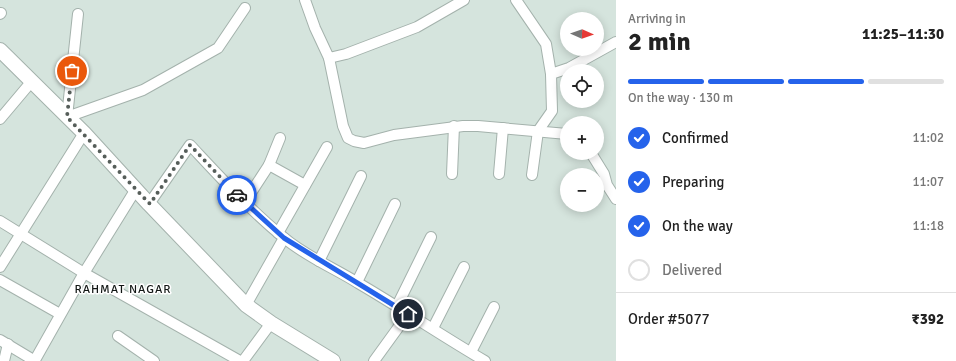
<!DOCTYPE html>
<meta charset="utf-8">
<style>
body{margin:0;font-family:Signika,sans-serif;background:#f6f6f6;color:#222;height:100vh;display:flex;flex-direction:column;font-size:15px;white-space:nowrap}
*{box-sizing:border-box;margin:0}
p{font-size:13px;color:#767676}
.icon{flex:none;width:22px;height:22px;fill:none;stroke:currentColor;stroke-width:2;stroke-linecap:round;stroke-linejoin:round}
.map{position:relative;flex:1;overflow:hidden}
.details{display:flex;flex-direction:column;background:#fff;width:340px}
.details>*{flex:none}
.needle{width:26px;rotate:92deg}
.buttons{position:absolute;left:560px;top:12px;display:grid;gap:8px}
.buttons a{display:grid;place-items:center;width:44px;height:44px;border-radius:50%;background:#fff;box-shadow:0 2px 10px #0003;font-size:20px}
.pin{position:absolute;display:grid;place-items:center;width:34px;height:34px;color:#fff;margin:-17px;border:2px solid #fff;border-radius:50%;box-shadow:0 1px 4px #0007}
.courier{position:absolute;display:grid;place-items:center;width:40px;height:40px;margin:-20px;border:3px solid #2563eb;border-radius:50%;background:#fff;color:#222;box-shadow:0 1px 5px #0007}
.head em{font-style:normal;font-weight:800}
.head div{display:flex;flex-direction:column-reverse}
.head{display:flex;align-items:center;justify-content:space-between;height:68px;padding:0 12px}
h1{font-size:26px;font-weight:800;line-height:30px}
.bar{display:grid;grid-template-columns:repeat(4,1fr);gap:6px 4px;align-content:center;height:48px;padding:0 12px}
.bar i{height:5px;border-radius:3px;background:#e0e0e0}
.bar .selected{background:#2563eb}
.bar p{grid-column:span 4}
.line{display:flex;align-items:center;gap:10px;padding:0 12px;border-top:1px solid #e0e0e0}
.line div{flex:1}
ol{padding:0 12px;list-style:none}
li{display:flex;align-items:center;gap:12px;height:44px}
li p{margin-inline-start:auto}
li .icon{padding:4px;border-radius:50%;background:#2563eb;color:#fff;stroke-width:4}
li:last-child{color:#767676}
li i{width:22px;height:22px;border:2px solid #e0e0e0;border-radius:50%}
main{display:flex;flex:1;min-height:0}
.map>svg:first-child{display:block}
</style>
<main>
<div class="map">
<svg width="616" height="361" viewBox="0 0 616 361">
<rect width="100%" height="100%" fill="#d5e4dd"/>
<g fill="none" stroke-linecap="round" stroke-linejoin="round">
<defs>
<g id="street">
<path d="M305 0 315 28 329 58 346 54 417 27 464 0"/>
<path d="M516 0 546 44 551 74 552 111 538 131 532 175"/>
<path d="M0 14 1 13"/>
<path d="M78 14 67 117 143 90 218 48 245 8"/>
<path d="M329 58 343 126 348 138 354 141 364 143 394 135 463 126H478L567 134"/>
<path d="M551 74 569 68 616 42"/>
<path d="M0 119 32 81"/>
<path d="M591 153 604 174 607 185 616 199"/>
<path d="M269 165 305 185"/>
<path d="M452 174 454 126"/>
<path d="M499 174 503 128"/>
<path d="M245 202 269 165 280 138"/>
<path d="M149 204 190 145C220 177 249 209 283 237 305 256 334 268 358 283 401 308 442 336 485 361"/>
<path d="M0 221 84 273 240 361"/>
<path d="M278 233 327 147"/>
<path d="M319 261 361 176"/>
<path d="M0 267 84 133"/>
<path d="M0 280 60 314"/>
<path d="M357 282 395 204"/>
<path d="M246 305 284 238"/>
<path d="M397 306 431 237"/>
<path d="M433 328 464 267"/>
<path d="M118 336 154 361"/>
<path d="M0 340 35 361"/>
<path d="M471 352 494 307"/>
<path d="M35 360 84 273 136 189"/>
<path d="M4 361 8 344"/>
<path d="M243 361 271 323"/>
<path d="M374 361 408 314"/>
</g>
<path id="secondary" d="M0 50 84 133 149 204 246 305 271 323 333 361"/>
</defs>
<use href="#street" stroke="#a4b2ac" stroke-width="12"/>
<use href="#secondary" stroke="#a4b2ac" stroke-width="16"/>
<use href="#street" stroke="#fff" stroke-width="10"/>
<use href="#secondary" stroke="#fff" stroke-width="14"/>
</g>
<g fill="none" stroke-linecap="round" stroke-linejoin="round">
<path stroke="#565e5a" stroke-width="4" stroke-dasharray="0 7.2" d="M72 71 67 117 150 204 190 145 237 195"/>
<path stroke="#2563eb" stroke-width="5" d="M237 195 284 238 408 314"/>
</g>
<g text-anchor="middle" dominant-baseline="central" stroke-width="3" stroke-linejoin="round" paint-order="stroke">
<g font-size="12" letter-spacing="1" fill="#111614" stroke="#fff">
<text x="123" y="289">RAHMAT NAGAR</text>
</g>
</g>
</svg>
<div class="buttons">
<a><svg class="needle" viewBox="-14 -14 28 28"><path d="M0-13l5 13h-10z" fill="#e53935"/><path d="M0 13l5-13h-10z" fill="#767676"/></svg></a>
<a><svg class="icon" aria-label="locate" viewBox="0 0 24 24"><circle cx="12" cy="12" r="6"/><path d="M12 2v4M12 18v4M2 12h4M18 12h4"/></svg></a>
<a>+</a>
<a>−</a>
</div>
<div class="pin" style="left:72px;top:71px;background:#ea580c"><svg class="icon" aria-label="bag" viewBox="0 0 24 24"><path d="M5 8h14l-1 12H6zM9 8a3 3 0 0 1 6 0"/></svg></div>
<div class="pin" style="left:408px;top:314px;background:#1f2937"><svg class="icon" aria-label="home" viewBox="0 0 24 24"><path d="M3 11l9-7 9 7M6 9v11h12V9"/></svg></div>
<div class="courier" style="left:237px;top:195px"><svg class="icon" aria-label="car" viewBox="0 0 24 24"><path d="M5 17H2v-5l4-1 3-4h7l3 4 3 1v5h-3M9 17h6M6 11h13"/><circle cx="7" cy="17" r="2"/><circle cx="17" cy="17" r="2"/></svg></div>
</div>
<section class="details">
<div class="head"><div><h1>2 min</h1><p>Arriving in</p></div><em>11:25–11:30</em></div>
<div class="bar"><i class="selected"></i><i class="selected"></i><i class="selected"></i><i></i><p>On the way · 130 m</p></div>
<ol>
<li><svg class="icon" aria-label="check" viewBox="0 0 24 24"><path d="M5 12l5 5 9-10"/></svg>Confirmed<p>11:02</p></li>
<li><svg class="icon" aria-label="check" viewBox="0 0 24 24"><path d="M5 12l5 5 9-10"/></svg>Preparing<p>11:07</p></li>
<li><svg class="icon" aria-label="check" viewBox="0 0 24 24"><path d="M5 12l5 5 9-10"/></svg>On the way<p>11:18</p></li>
<li><i></i>Delivered</li>
</ol>
<div class="line" style="height:52px"><div>Order #5077</div><b>₹392</b></div>
</section>
</main>
